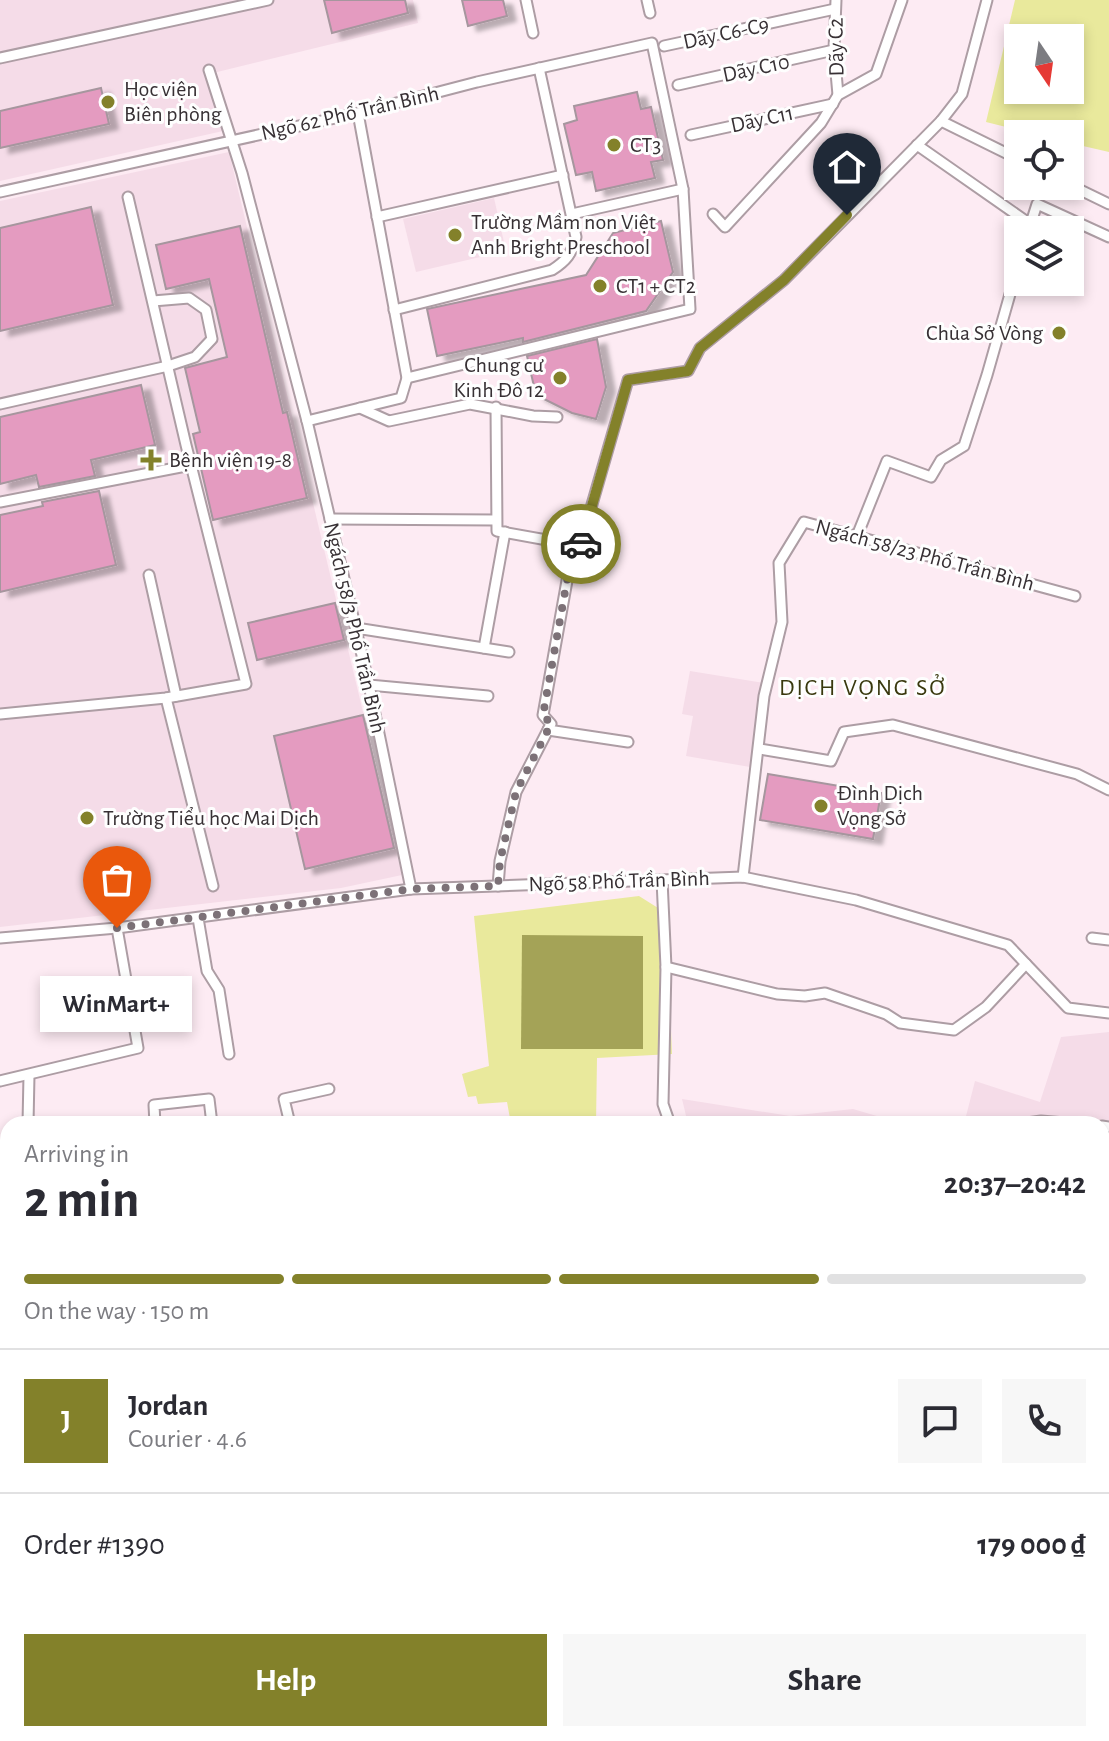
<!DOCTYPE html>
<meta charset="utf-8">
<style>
body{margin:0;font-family:"Alegreya Sans",sans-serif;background:#f7f7f7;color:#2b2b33;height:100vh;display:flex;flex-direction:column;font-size:30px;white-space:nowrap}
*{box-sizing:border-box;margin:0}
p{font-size:26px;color:#7c7c81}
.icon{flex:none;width:44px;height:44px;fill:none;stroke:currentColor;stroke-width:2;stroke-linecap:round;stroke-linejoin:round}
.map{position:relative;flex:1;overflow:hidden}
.drawer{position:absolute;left:0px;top:1116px;width:1110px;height:626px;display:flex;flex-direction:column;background:#fff;border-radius:24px 24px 0 0;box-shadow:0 4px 12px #0003}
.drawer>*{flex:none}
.needle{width:52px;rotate:167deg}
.buttons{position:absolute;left:1004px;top:24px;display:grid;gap:16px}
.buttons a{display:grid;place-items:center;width:80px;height:80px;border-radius:0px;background:#fff;box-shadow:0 4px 12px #0003;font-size:40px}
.pin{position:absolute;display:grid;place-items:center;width:68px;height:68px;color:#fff;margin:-82px -34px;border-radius:50% 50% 50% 0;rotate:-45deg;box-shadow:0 0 8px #0007}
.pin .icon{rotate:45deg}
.courier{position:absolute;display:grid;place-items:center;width:80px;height:80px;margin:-40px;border:6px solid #83812a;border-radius:50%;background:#fff;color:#222;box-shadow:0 2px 10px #0007}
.bubble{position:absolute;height:56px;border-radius:0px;background:#fff;box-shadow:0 4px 12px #0003;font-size:26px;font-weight:700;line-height:56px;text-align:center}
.summary em{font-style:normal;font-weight:700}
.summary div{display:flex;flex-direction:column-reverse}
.summary{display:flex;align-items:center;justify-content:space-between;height:136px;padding:0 24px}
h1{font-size:52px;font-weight:700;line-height:60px}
.bar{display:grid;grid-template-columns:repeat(4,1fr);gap:12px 8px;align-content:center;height:96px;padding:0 24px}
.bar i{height:10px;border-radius:6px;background:#e1e1e2}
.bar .current{background:#83812a}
.bar p{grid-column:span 4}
.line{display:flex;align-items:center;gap:20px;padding:0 24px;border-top:2px solid #e1e1e2}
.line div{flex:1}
.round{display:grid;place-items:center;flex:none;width:84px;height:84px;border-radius:0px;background:#f7f7f7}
.primary-button{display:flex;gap:16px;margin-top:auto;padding:16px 24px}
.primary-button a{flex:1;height:92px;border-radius:0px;background:#83812a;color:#fff;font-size:32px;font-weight:700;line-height:92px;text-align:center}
.primary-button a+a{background:#f7f7f7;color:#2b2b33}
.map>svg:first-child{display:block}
</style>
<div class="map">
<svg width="1109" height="1741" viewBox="0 0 1109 1741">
<defs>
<filter id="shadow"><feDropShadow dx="9" dy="5" stdDeviation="2" flood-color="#0004"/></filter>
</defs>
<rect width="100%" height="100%" fill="#fdebf3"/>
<g fill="#f5dce8">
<path d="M0 0H413L418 23 209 74 223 131 0 181Z"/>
<path d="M229 152 402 875 341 888 0 927V201Z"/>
<path d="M494 198 506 251 416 272 403 219Z"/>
<path d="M690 671 764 683 750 767 686 756 693 716 682 714Z"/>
<path d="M1109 1032V1567L1102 1566V1124H964L975 1081 1040 1102 1061 1037Z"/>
<path d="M682 1099 790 1116 853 1109 904 1124H688Z"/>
</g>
<g fill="#e9e99c" fill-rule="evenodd">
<path d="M1015 0H1109V152L1070 143V134H1034L986 122ZM1018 38H1070V90H1018Z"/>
<path d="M639 896 666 913 672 1054 597 1058 596 1124H511L507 1102 478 1104 476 1096 468 1097 462 1074 489 1066 474 916Z"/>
</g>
<path fill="#a4a357" d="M522 935 643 936V1049H521Z"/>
<g fill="#e49bc0" stroke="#a6969e" stroke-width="2" filter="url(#shadow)">
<path d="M324 0H405L408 13 332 33Z"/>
<path d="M462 0H503L507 16 468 26Z"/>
<path d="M101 88 109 124 0 148V111Z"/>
<path d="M637 92 641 109 651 107 663 160 651 162 655 178 596 191 592 172 576 175 564 124 577 120 574 106Z"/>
<path d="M91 207 113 305 0 331V228Z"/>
<path d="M661 221 673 272 646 311 523 342V338L437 356 427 309 586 275 613 233Z"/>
<path d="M240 226 283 413 287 412 307 498 213 520 193 434 200 432 185 368 227 357 209 279 166 289 156 245Z"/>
<path d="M597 339 606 387 596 419 572 413 536 395 527 356Z"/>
<path d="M141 385 155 445 91 460 95 476 39 487 36 475 0 484V417Z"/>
<path d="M99 491 116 565 0 592V515L43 506 42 502Z"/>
<path d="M335 603 344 640 257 660 248 623Z"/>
<path d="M363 715 394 848 305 869 274 736Z"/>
<path d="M768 774 881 793 873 839 760 820Z"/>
</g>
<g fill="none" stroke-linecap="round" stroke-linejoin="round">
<defs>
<g id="service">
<path d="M526 0 533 33"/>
<path d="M647 0 650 13"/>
<path d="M836 0 834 50 838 95"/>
<path d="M664 46 835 9"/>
<path d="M0 58 268 0"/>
<path d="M209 70 242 173 307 421 369 685 411 889"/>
<path d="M678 85 834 50"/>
<path d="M941 121 1018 159"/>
<path d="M691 135 833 104"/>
<path d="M917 145 1030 224"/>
<path d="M1070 185 1109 204"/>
<path d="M0 192 358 113 477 82 652 43 683 189 690 309 407 378"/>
<path d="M572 214 683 189"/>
<path d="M713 214 725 227 821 123 838 95 876 74 902 0"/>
<path d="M377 217 563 175"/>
<path d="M1029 229 1037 204 1109 237"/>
<path d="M394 310 552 270C566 261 572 254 576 237L539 68"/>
<path d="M0 404 168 366 195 357 212 339 206 310 189 298 153 301"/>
<path d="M496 407 497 531 580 546 628 380 688 371 700 348 784 280 941 121 962 94 987 0"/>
<path d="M360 408 389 421 470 404 533 416 557 417"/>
<path d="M307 421 401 398 407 378 358 113"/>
<path d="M0 502 191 465"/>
<path d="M330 519 496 520"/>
<path d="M857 536 887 461 931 477 941 460 964 446 987 375 1018 266"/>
<path d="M149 575 176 696"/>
<path d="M356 628 509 652"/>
<path d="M484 648 505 532"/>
<path d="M369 685 488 696"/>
<path d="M166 698 213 886"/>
<path d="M0 714 166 698 246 684 186 445 128 197"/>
<path d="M548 730 628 742"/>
<path d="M760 749 831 761 844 732 893 725 1077 774 1109 790"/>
<path d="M743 877 764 696 782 622 779 563 804 522 1075 596"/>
<path d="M662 880 666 967 663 1104 670 1124"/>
<path d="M498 886 500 861 516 792 551 724 543 715 573 547"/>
<path d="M198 918 207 971 219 990 229 1054"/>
<path d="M0 938 117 928 411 889 743 877 856 900 1008 945 1068 1008 1109 1013"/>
<path d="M1092 938 1109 940"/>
<path d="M666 967 777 994 805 996 825 993 886 1014 900 1023 954 1030 986 1007 1026 964"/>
<path d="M0 1081 138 1048 117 928"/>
<path d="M28 1124 29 1075"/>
<path d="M155 1124 154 1105 209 1099 212 1124"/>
<path d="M290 1124 284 1099 329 1089"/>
<path d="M1020 1124 1041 1121 1077 1124"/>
<path d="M1102 1126 1109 1127"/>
<path d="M1102 1310 1109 1311"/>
<path d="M51 1734 53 1741"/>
<path d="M394 1734 398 1741"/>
<path d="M581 1734 582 1741"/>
<path d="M824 1734V1741"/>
<path d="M726 1741V1734"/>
<path d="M889 1741V1734"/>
</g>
<g id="trunk">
<path d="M0 1582 8 1581"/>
<path d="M1102 1608 1109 1609"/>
<path d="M0 1645 8 1643"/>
<path d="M1102 1672 1109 1673"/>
</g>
</defs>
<use href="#service" stroke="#ad9da4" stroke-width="13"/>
<use href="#trunk" stroke="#ad9da4" stroke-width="34"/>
<use href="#service" stroke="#fff" stroke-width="9"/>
<use href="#trunk" stroke="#fff" stroke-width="30"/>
<defs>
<g id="rail">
<path d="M0 1608 8 1606"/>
<path d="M0 1625 8 1623"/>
<path d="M1102 1631 1109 1632"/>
<path d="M1102 1647H1109"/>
</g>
</defs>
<use href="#rail" stroke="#685e63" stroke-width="9"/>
<use href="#rail" stroke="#fefefe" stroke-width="6" stroke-dasharray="18" stroke-linecap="butt"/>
</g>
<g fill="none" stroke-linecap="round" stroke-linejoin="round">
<path stroke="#7c7177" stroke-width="8" stroke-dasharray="0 14.4" d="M117 928 411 889 498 886 500 861 516 792 551 724 543 715 573 547 580 546 581 544"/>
<path stroke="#83812a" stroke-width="10" d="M581 544 628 380 688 371 700 348 784 280 847 215"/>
</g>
<g fill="#83812a" stroke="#fefefe" stroke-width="3">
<circle cx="108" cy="102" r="8"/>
<circle cx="614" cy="145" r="8"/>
<circle cx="455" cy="235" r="8"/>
<circle cx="600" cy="286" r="8"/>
<circle cx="1059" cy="333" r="8"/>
<circle cx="560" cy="378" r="8"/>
<path d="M147 448h8v8h8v8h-8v8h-8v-8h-8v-8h8z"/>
<circle cx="821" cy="806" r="8"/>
<circle cx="87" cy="818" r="8"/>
</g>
<g text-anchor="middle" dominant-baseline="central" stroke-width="6" stroke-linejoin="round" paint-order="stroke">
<g font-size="22" fill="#373034" stroke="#fefefe">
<text transform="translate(726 33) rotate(-12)">Dãy C6-C9</text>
<text transform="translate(836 47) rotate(-91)">Dãy C2</text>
<text transform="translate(756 68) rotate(-12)">Dãy C10</text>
<text transform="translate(350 113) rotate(-13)">Ngõ 62 Phố Trần Bình</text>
<text transform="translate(762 119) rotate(-12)">Dãy C11</text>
<text transform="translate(925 555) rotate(15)">Ngách 58/23 Phố Trần Bình</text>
<text transform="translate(355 628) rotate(77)">Ngách 58/3 Phố Trần Bình</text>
<text transform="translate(619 881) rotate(-2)">Ngõ 58 Phố Trần Bình</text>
</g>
<g font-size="22" fill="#373034" stroke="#fefefe" text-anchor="start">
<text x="124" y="89">Học viện<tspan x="124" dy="25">Biên phòng</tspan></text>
<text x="630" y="145">CT3</text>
<text x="471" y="222">Trường Mầm non Việt<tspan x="471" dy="25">Anh Bright Preschool</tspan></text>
<text x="616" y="286">CT1 + CT2</text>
<text x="1043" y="333" text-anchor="end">Chùa Sở Vòng</text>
<text x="544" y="365" text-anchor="end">Chung cư<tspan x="544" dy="25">Kinh Đô 12</tspan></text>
<text x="169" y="460">Bệnh viện 19-8</text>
<text x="837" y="793">Đình Dịch<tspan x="837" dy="25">Vọng Sở</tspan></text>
<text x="103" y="818">Trường Tiểu học Mai Dịch</text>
</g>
<g font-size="24" letter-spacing="2" fill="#39380e" stroke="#fefefe">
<text x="863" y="688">DỊCH VỌNG SỞ</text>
</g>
</g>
</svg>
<div class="buttons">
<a><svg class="needle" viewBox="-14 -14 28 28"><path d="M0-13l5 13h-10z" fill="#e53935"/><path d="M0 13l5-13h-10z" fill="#7c7c81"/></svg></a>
<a><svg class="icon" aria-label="locate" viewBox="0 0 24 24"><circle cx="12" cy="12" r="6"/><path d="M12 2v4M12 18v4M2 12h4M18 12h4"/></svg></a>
<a><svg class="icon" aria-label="layers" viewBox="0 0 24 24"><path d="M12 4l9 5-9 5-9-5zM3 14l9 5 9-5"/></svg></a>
</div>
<div class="pin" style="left:117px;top:928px;background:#ea580c"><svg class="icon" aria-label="bag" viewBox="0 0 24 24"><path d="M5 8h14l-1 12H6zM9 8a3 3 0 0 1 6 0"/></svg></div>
<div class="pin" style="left:847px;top:215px;background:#1f2937"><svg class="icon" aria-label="home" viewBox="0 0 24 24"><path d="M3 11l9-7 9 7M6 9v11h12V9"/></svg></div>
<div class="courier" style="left:581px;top:544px"><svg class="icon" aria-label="car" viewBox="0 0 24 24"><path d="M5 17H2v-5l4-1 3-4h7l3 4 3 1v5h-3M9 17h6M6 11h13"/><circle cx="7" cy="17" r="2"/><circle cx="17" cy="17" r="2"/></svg></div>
<div class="bubble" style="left:40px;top:976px;width:152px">WinMart+</div>
<section class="drawer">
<div class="summary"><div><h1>2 min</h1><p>Arriving in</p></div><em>20:37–20:42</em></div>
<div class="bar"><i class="current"></i><i class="current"></i><i class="current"></i><i></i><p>On the way · 150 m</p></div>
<div class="line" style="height:144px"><b class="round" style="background:#83812a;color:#fff">J</b><div><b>Jordan</b><p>Courier · 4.6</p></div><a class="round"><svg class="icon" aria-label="chat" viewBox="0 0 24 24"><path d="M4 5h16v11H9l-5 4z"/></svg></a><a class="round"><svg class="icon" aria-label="phone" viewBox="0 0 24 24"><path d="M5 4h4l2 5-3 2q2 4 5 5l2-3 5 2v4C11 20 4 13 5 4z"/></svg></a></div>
<div class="line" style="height:104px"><div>Order #1390</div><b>179 000 ₫</b></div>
<div class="primary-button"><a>Help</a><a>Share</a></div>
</section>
</div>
